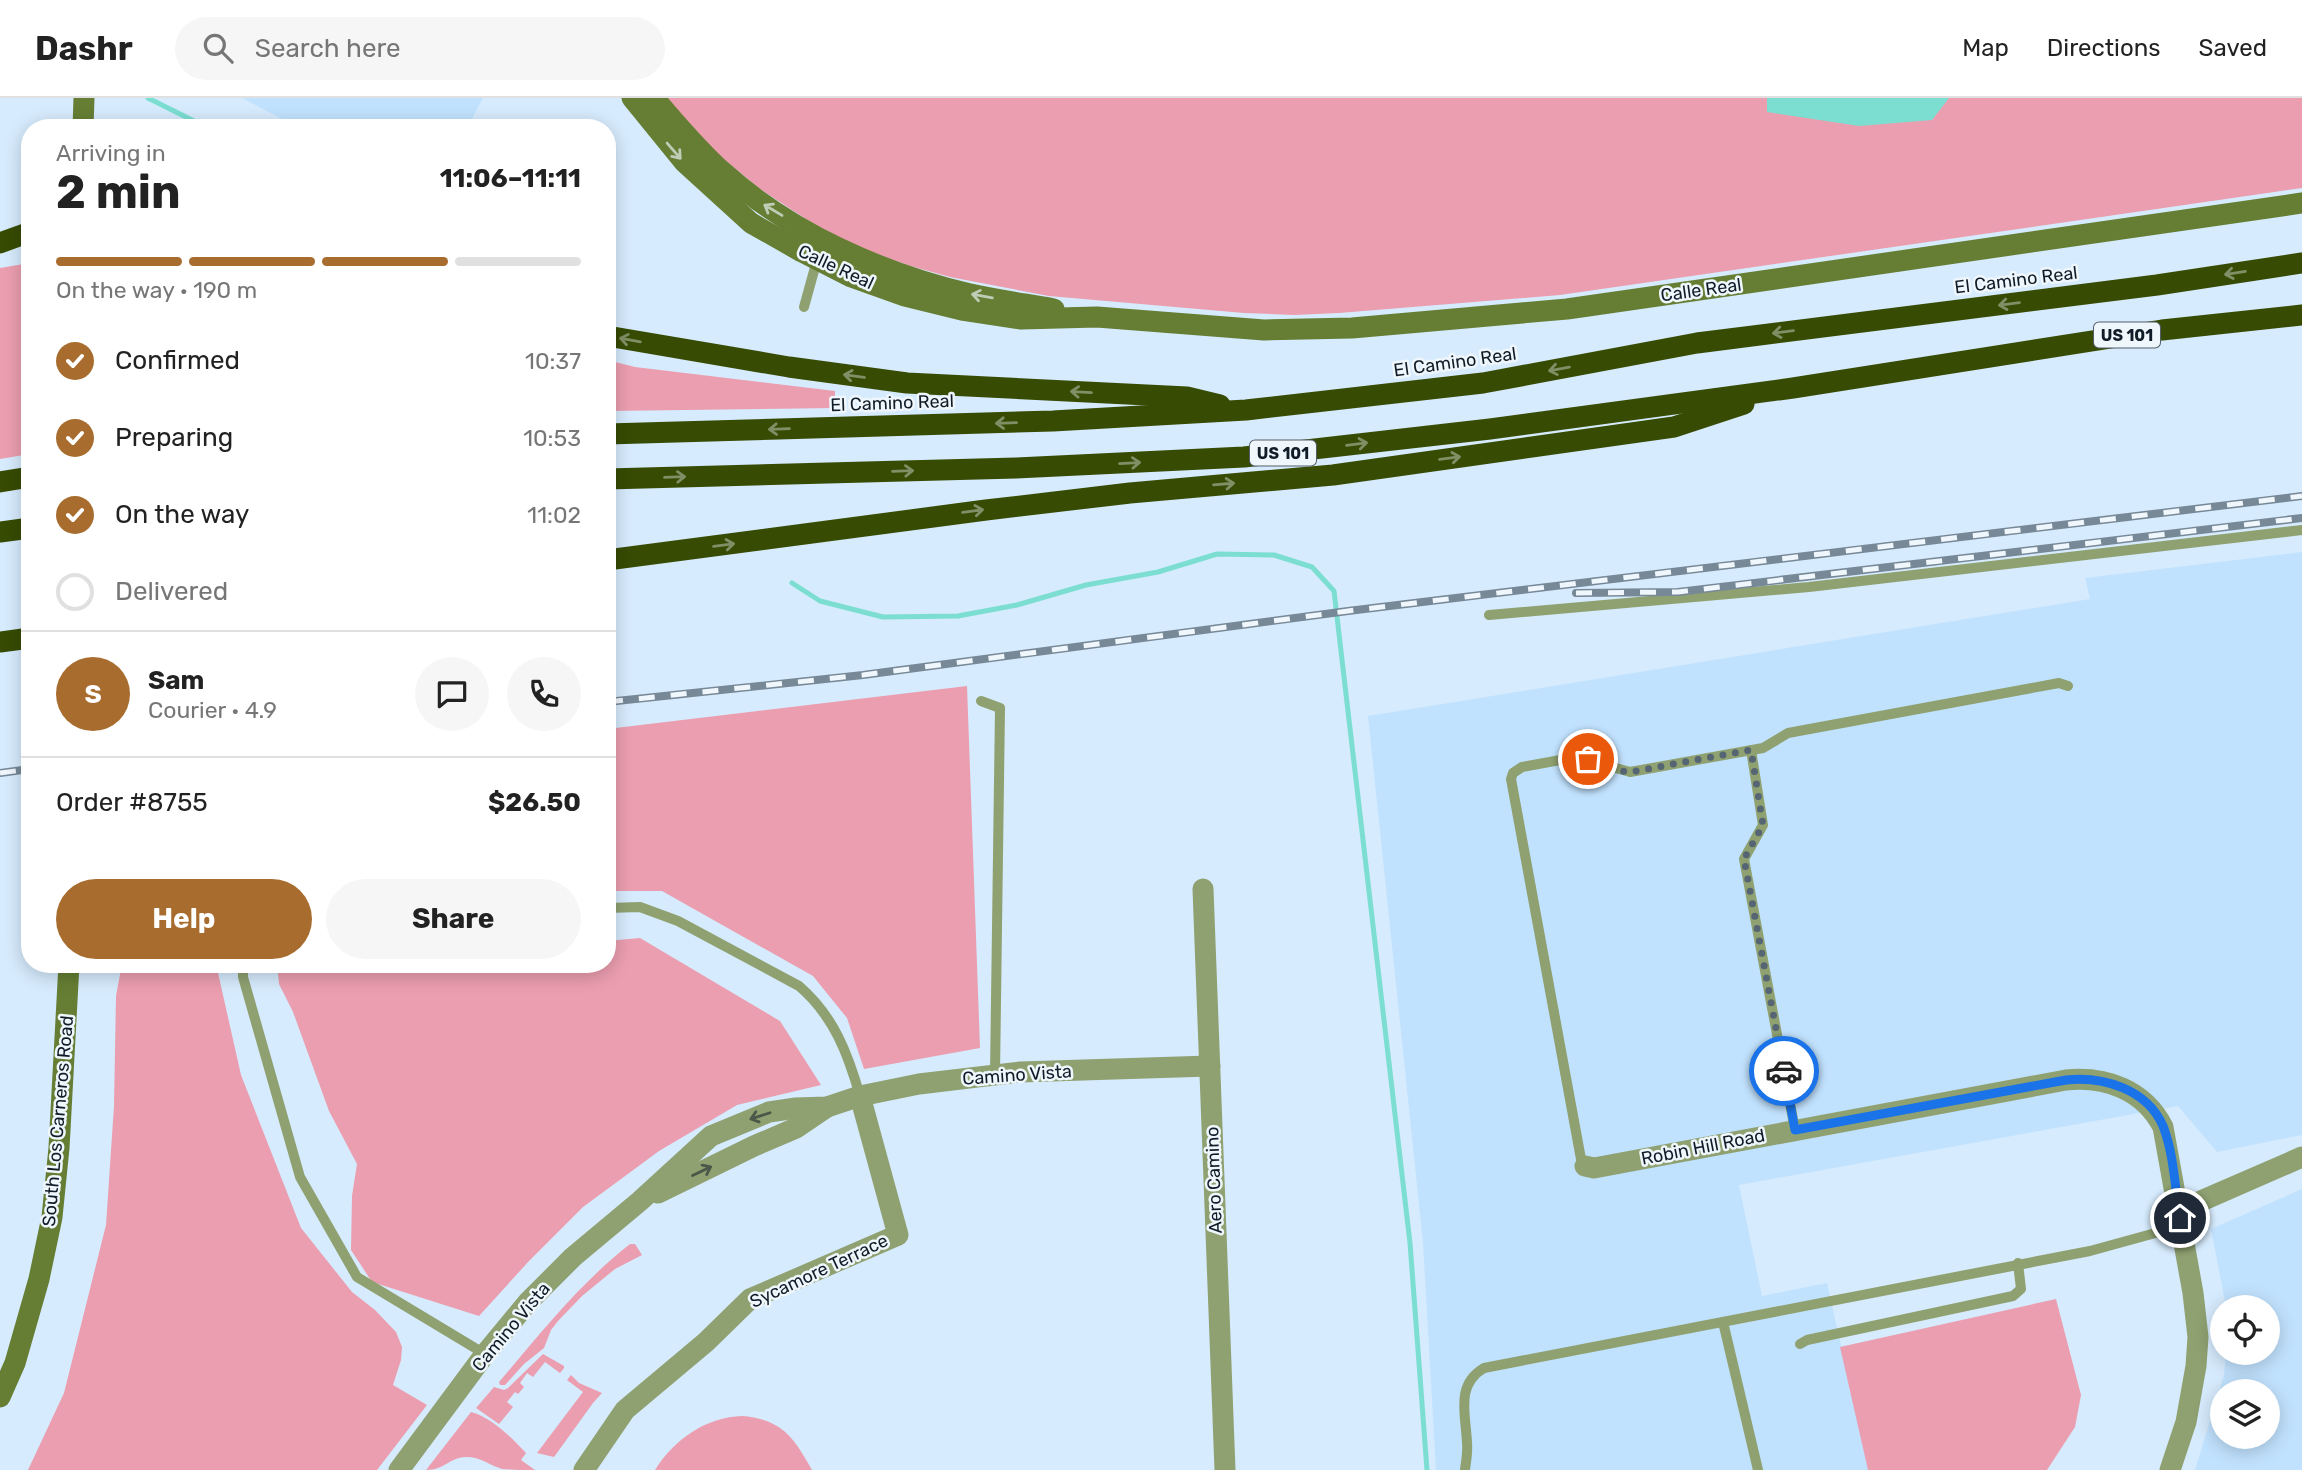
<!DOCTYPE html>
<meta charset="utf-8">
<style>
body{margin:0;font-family:Rubik,sans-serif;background:#f6f6f6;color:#222;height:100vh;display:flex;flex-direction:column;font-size:26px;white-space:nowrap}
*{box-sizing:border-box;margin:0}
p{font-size:23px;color:#767676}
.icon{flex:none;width:38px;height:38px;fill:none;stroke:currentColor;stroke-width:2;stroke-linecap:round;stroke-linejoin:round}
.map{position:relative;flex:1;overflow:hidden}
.side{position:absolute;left:21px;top:21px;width:595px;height:854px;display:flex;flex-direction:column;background:#fff;border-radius:28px;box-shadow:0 4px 18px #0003}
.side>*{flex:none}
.controls{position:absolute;left:2210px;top:1197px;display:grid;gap:14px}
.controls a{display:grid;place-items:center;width:70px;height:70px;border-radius:50%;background:#fff;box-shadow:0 4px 18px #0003;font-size:35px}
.pin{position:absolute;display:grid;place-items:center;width:60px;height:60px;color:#fff;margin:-30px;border:4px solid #fff;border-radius:50%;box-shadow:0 2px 7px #0007}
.courier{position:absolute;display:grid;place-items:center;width:70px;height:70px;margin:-35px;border:5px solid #1a73e8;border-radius:50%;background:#fff;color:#222;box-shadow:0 2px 9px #0007}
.head em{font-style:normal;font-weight:700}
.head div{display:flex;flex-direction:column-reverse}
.head{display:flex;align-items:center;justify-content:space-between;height:119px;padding:0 35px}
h1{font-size:46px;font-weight:700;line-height:52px}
.bar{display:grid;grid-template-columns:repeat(4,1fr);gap:10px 7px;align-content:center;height:84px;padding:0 35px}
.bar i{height:9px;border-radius:5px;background:#e0e0e0}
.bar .selected{background:#a86d2e}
.bar p{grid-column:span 4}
.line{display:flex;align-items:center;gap:18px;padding:0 35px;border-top:2px solid #e0e0e0}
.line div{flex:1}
.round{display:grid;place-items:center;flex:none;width:74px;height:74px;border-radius:37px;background:#f6f6f6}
ol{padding:0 35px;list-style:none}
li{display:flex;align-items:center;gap:21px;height:77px}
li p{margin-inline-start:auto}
li .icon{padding:7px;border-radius:50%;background:#a86d2e;color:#fff;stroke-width:4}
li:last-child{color:#767676}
li i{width:38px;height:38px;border:4px solid #e0e0e0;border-radius:50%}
.button{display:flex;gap:14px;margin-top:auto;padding:14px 35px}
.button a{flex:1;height:80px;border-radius:42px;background:#a86d2e;color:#fff;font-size:28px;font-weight:700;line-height:80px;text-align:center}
.button a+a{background:#f6f6f6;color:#222}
header{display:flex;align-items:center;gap:42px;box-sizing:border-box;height:98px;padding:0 35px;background:#fff;border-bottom:2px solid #e0e0e0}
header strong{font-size:33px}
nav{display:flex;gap:38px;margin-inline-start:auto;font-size:24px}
.search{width:490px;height:63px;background:#f6f6f6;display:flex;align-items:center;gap:18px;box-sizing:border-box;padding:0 24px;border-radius:38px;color:#767676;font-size:26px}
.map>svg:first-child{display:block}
</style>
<header>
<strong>Dashr</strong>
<div class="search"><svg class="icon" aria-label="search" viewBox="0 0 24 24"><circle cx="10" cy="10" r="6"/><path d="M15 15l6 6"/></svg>Search here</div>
<nav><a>Map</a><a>Directions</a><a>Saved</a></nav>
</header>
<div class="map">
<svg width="2302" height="1372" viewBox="0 0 2302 1372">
<rect width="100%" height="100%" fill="#d6ebfd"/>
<g fill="#c1e2fe" fill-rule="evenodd">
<path d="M242 0H483L467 30H299Z"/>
<path d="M2302 454V1037L2217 1054 2178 1008 1739 1087 1762 1198 1827 1185 1869 1372H1436L1423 1145 1368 618 2090 501 2085 480Z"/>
<path d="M2302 1091V1372H2195L2224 1277 2226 1255H2268V1209H2226L2211 1131ZM2222 1293H2268V1339H2222Z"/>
</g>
<g fill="#eb9eaf">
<path d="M666 0H2302V90L1560 197 1339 215 1294 217 1244 215 1049 198 950 179 907 167 861 150 815 127 760 91 716 55Z"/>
<path d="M30 165V356L0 361V170Z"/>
<path d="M607 262 635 269 835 293V310L607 313Z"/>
<path d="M967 588 980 950 864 971 847 920 813 878 662 793H607V631Z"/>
<path d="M640 840 780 923 821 987 737 1007 659 1053 583 1109 529 1163 479 1218 372 1184 351 1152 352 1098 357 1066 329 1013 293 914 279 886 277 866H607V843Z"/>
<path d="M122 866H216L241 977 301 1130 352 1194 375 1212 396 1234 402 1249 401 1262 393 1287 427 1307 377 1372H28L64 1295 106 1127 114 1008 116 898Z"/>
<path d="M630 1146H635L642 1157 615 1171 582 1198 558 1223 551 1232 544 1250 524 1266 505 1287H500L499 1284C541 1235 579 1186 630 1146Z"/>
<path d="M2056 1201 2081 1297 2075 1329 2047 1372H1868L1840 1249Z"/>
<path d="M543 1256 564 1268V1270L560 1275 545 1264 533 1279 527 1275 520 1285 524 1289 518 1296 515 1294 507 1304 513 1309 499 1326 476 1310 494 1289 504 1292 508 1290Z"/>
<path d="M571 1277 579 1285 602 1295 593 1305 554 1359 537 1355 583 1294 567 1282Z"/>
<path d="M471 1314C491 1319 512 1340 526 1355L521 1362 535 1372C526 1372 511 1372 502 1371 489 1367 481 1359 466 1359 448 1360 445 1372 426 1372Z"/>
<path d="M742 1318C782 1321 794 1340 812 1372H655C674 1341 707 1319 742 1318Z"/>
</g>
<path fill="#7bded1" d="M1767 0H1949L1932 22 1859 28 1767 14Z"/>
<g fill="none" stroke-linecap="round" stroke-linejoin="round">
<g stroke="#7bded1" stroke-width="5">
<path d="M148 0 208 30"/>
<path d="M792 485 820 503 883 519 958 518 1017 507 1086 487 1158 474 1217 456 1274 457 1312 469 1334 493 1410 1145 1427 1372"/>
</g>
<g stroke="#8fa171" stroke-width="10">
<path d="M804 209 817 162"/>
<path d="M1489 517 1809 489 2302 432"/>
<path d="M981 603 1000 610 995 976"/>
<path d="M1751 652 1763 727 1744 761 1795 1032"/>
<path d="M607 810 640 809 678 823 799 888C834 918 848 956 860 998"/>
<path d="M243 866V879L300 1079 357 1179 485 1256"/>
<path d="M1585 1068 1581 1061 1511 681 1513 675 1522 669 1577 659 1630 674 1763 650 1788 635 2059 585 2068 588"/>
<path d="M1723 1224 1758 1372"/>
<path d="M1800 1246 1807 1242 2013 1198 2021 1191 2018 1165"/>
<path d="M1465 1372C1466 1363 1468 1354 1467 1345 1466 1317 1455 1287 1484 1270L2090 1153 2159 1134 2180 1120"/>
</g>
<g stroke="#8fa171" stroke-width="21">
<path d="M1203 791 1225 1372"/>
<path d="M1585 1068 1594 1070 2066 982C2106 978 2144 992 2163 1029L2193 1195 2198 1239 2196 1268 2186 1324 2170 1372"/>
<path d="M658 1095 754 1048 796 1030 827 1009"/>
<path d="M2180 1120 2201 1103 2302 1059"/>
<path d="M399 1372 485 1256 528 1204 573 1159 640 1103 711 1038 769 1014 796 1010 827 1009 860 998 919 986 1020 974 1210 968"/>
<path d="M584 1372 625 1312 706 1244 750 1201 898 1137 860 998"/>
</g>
<g stroke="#657e33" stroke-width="21">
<path d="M632 0 684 64 751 125 802 154 849 178 905 198 962 212 1021 221 1097 219 1264 232 1352 230 1567 211 2302 105"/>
<path d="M654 0C676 25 698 52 723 74 791 135 881 175 970 196 998 202 1026 206 1054 211"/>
<path d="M83 30 84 0"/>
<path d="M0 1299 15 1265 39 1181 52 1119 59 1050 69 866"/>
</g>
<g stroke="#374b03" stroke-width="21">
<path d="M0 145 30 134"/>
<path d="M607 238 789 269 907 285 1187 299 1220 307"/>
<path d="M607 336 1053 323 1246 312 1483 285 1697 245 2157 187 2302 165"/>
<path d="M607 381 1016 370 1244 359 1490 331 1793 290 2162 232 2302 217"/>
<path d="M0 384 30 379"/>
<path d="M0 434 30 430"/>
<path d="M607 462 986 412 1130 395 1333 377 1674 329 1744 306"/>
<path d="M0 544 30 540"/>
</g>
<defs>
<g id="rail">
<path d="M1576 495 1678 494 2302 420"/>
<path d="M607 604 863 577 1348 513 2302 398"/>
<path d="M0 675 30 671"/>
</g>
</defs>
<use href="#rail" stroke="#778897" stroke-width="8"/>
<use href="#rail" stroke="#eff6fc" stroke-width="5" stroke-dasharray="16" stroke-linecap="butt"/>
</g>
<defs><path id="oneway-shaft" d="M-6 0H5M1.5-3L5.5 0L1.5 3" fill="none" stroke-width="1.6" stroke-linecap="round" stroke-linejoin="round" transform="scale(1.75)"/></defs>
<g stroke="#bfccb6">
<use href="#oneway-shaft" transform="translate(674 53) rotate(49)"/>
<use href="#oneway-shaft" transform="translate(773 112) rotate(-149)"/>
<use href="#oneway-shaft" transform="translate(982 198) rotate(-170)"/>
</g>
<g stroke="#818f67">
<use href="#oneway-shaft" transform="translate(2235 175) rotate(171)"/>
<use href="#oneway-shaft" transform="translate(2009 206) rotate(173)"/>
<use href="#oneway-shaft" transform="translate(1783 234) rotate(173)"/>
<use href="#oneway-shaft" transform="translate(630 242) rotate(-170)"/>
<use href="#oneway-shaft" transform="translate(1559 271) rotate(170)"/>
<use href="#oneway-shaft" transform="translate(854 278) rotate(-172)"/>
<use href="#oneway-shaft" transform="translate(1081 294) rotate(-177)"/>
<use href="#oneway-shaft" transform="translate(1006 325) rotate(178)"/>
<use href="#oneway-shaft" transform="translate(779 331) rotate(178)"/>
<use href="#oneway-shaft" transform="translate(1357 346) rotate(-7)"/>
<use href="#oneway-shaft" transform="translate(1450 360) rotate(-8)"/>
<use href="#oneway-shaft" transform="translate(1130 365) rotate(-3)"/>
<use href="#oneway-shaft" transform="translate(903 373) rotate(-2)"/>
<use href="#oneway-shaft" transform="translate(675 379) rotate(-2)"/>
<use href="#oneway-shaft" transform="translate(1224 386) rotate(-5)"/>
<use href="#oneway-shaft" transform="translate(973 413) rotate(-8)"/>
<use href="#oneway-shaft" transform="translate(724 447) rotate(-7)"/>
</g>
<g stroke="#495849">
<use href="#oneway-shaft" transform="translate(760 1018) rotate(162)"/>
<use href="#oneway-shaft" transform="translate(702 1073) rotate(-26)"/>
</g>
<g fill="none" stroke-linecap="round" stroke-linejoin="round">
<path stroke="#556573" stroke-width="7" stroke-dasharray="0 12.6" d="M1588 661 1621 673 1630 674 1751 652 1763 727 1744 761 1784 973"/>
<path stroke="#1a73e8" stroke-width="9" d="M1784 973 1795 1032 2066 982C2103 978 2147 991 2163 1028 2174 1056 2175 1091 2180 1120"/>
</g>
<g text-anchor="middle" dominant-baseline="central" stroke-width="5" stroke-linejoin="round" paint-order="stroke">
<g fill="#eff6fc" stroke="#535e68" stroke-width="2">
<rect x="2094" y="224.5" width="66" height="25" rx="5"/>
<rect x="1250" y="342.5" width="66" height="25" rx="5"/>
</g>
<g font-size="16" font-weight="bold" fill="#101d28">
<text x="2127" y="237">US 101</text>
<text x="1283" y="355">US 101</text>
</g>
<g font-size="18" fill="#101d28" stroke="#eff6fc">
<text transform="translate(836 169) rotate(25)">Calle Real</text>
<text transform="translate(2016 182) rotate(-7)">El Camino Real</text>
<text transform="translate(1701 192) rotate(-8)">Calle Real</text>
<text transform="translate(1455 264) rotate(-8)">El Camino Real</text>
<text transform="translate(892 305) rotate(-2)">El Camino Real</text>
<text transform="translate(1017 977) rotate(-4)">Camino Vista</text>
<text transform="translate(58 1023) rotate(-85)">South Los Carneros Road</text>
<text transform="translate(1703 1049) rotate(-11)">Robin Hill Road</text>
<text transform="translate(1214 1082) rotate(-92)">Aero Camino</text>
<text transform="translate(819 1173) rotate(-25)">Sycamore Terrace</text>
<text transform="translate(511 1229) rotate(-50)">Camino Vista</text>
</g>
</g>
</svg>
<div class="controls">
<a><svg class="icon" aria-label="locate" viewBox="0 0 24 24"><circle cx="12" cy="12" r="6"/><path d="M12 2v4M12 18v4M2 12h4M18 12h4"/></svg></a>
<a><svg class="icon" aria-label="layers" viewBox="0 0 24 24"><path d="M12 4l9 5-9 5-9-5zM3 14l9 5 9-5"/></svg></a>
</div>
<div class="pin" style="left:1588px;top:661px;background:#ea580c"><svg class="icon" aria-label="bag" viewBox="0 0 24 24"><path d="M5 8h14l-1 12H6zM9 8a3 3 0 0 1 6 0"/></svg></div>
<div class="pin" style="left:2180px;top:1120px;background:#1f2937"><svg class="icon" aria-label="home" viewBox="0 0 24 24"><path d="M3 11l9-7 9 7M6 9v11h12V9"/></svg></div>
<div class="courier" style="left:1784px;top:973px"><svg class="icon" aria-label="car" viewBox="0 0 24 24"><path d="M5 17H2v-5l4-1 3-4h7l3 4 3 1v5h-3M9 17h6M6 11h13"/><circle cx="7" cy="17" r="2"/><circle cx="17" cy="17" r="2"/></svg></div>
<section class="side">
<div class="head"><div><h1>2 min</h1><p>Arriving in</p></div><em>11:06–11:11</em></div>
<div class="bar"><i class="selected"></i><i class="selected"></i><i class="selected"></i><i></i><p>On the way · 190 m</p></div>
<ol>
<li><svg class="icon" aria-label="check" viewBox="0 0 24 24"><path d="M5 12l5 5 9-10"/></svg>Confirmed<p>10:37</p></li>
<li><svg class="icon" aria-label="check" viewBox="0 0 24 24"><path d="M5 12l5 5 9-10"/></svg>Preparing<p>10:53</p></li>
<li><svg class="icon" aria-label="check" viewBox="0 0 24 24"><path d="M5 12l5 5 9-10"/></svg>On the way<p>11:02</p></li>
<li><i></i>Delivered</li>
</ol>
<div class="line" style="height:126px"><b class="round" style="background:#a86d2e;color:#fff">S</b><div><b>Sam</b><p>Courier · 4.9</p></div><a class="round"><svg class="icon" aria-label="chat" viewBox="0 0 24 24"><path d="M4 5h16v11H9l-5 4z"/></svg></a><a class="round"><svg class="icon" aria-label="phone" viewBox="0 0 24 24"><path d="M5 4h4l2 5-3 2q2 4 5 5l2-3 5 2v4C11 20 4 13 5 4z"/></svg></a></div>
<div class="line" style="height:91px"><div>Order #8755</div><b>$26.50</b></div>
<div class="button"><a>Help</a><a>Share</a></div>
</section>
</div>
